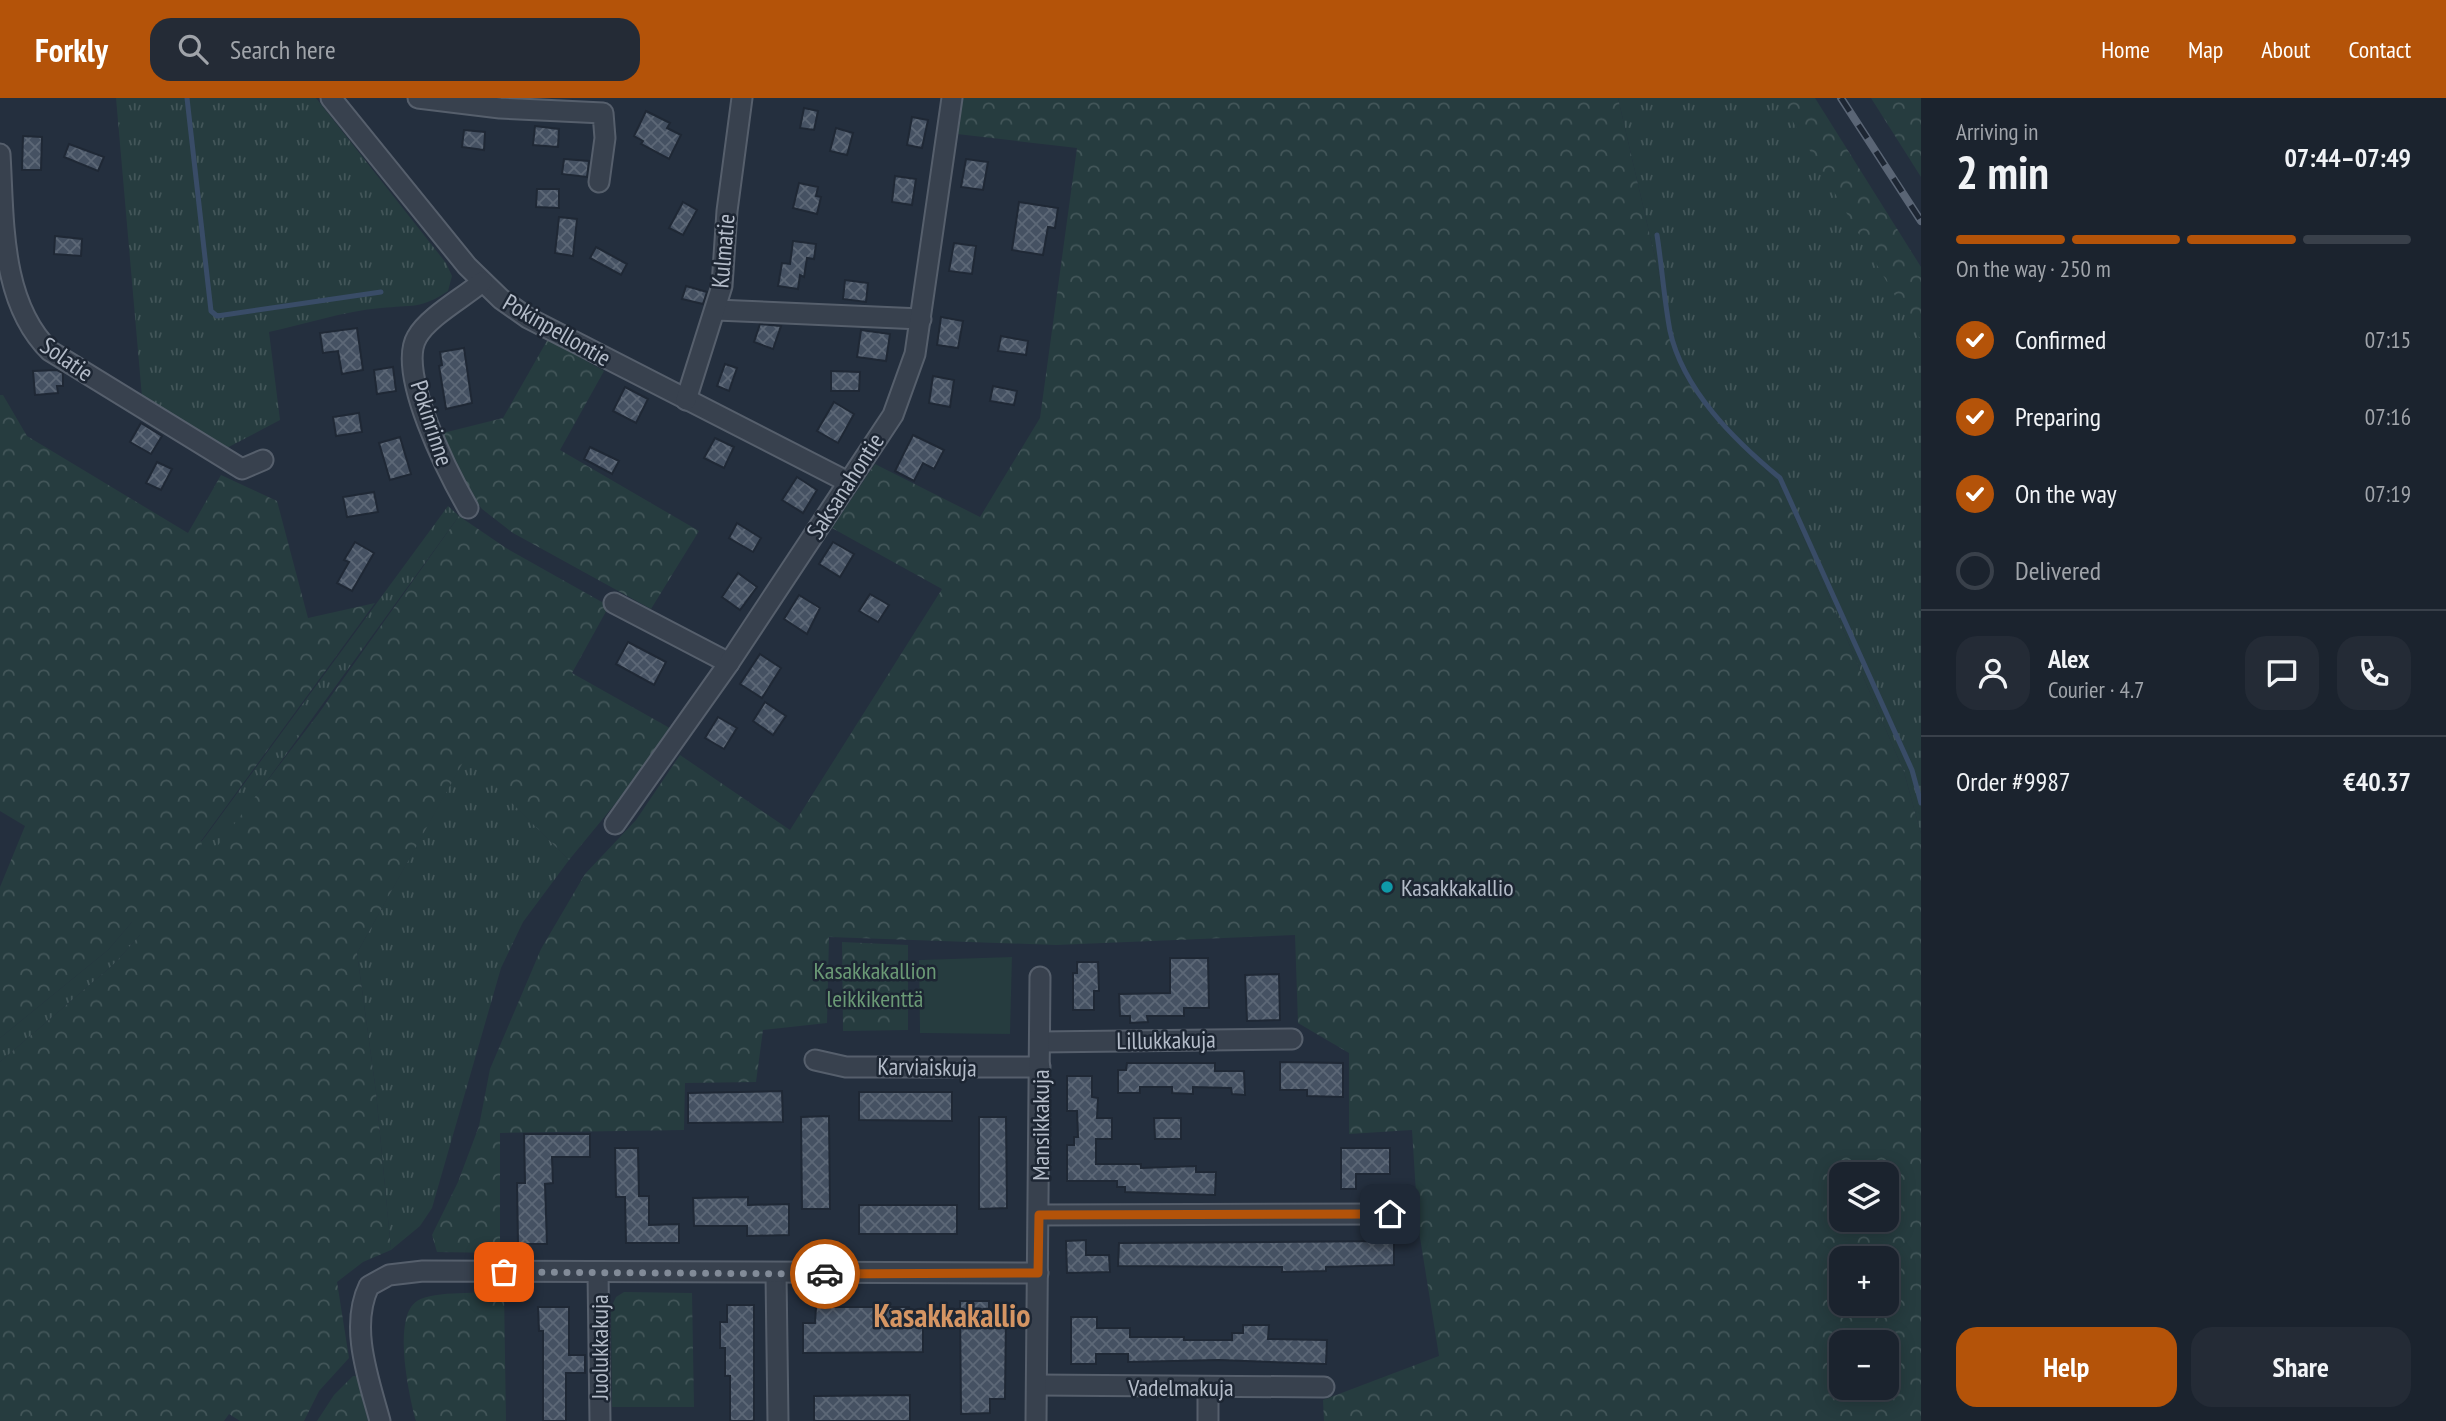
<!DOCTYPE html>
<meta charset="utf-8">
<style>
body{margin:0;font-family:"PT Sans Narrow",sans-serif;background:#242b36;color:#f1f3f6;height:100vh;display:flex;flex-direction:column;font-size:26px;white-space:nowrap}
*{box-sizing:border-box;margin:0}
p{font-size:23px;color:#a0a4aa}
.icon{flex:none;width:38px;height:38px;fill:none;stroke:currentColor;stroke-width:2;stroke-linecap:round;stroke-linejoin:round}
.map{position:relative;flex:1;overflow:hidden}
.side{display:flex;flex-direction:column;background:#1b232e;width:525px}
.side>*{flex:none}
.buttons{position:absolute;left:1829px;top:1064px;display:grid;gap:14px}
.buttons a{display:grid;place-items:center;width:70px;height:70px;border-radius:14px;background:#1b232e;box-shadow:0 4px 18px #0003,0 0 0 2px #39404a;font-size:35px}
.pin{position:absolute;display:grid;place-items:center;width:60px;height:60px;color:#fff;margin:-30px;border-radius:14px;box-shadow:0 4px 10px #0006}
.courier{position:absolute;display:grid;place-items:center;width:70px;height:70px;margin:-35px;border:5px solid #b45309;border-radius:50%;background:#fff;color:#222;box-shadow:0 2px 9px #0007}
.overview em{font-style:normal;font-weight:700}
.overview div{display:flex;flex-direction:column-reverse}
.overview{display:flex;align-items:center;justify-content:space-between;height:119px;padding:0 35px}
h1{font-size:46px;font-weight:700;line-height:52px}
.bar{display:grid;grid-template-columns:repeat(4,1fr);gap:10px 7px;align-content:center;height:84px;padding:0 35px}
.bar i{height:9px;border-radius:5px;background:#39404a}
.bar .active{background:#b45309}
.bar p{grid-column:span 4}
.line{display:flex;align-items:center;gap:18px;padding:0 35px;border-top:2px solid #39404a}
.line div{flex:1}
.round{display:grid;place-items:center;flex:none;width:74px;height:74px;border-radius:21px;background:#242b36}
ol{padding:0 35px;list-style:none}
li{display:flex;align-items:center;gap:21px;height:77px}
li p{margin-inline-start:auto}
li .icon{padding:7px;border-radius:50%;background:#b45309;color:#fff;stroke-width:4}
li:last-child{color:#a0a4aa}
li i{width:38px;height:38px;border:4px solid #39404a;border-radius:50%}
.action{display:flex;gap:14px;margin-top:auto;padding:14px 35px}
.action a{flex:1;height:80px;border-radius:21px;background:#b45309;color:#fff;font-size:28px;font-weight:700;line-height:80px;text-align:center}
.action a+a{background:#242b36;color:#f1f3f6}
header{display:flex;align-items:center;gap:42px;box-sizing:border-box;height:98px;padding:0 35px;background:#b45309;color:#fff}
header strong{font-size:33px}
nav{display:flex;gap:38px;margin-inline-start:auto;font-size:24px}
.search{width:490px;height:63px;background:#242b36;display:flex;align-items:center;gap:18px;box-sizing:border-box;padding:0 24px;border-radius:21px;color:#a0a4aa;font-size:26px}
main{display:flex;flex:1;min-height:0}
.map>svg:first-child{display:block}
</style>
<header>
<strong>Forkly</strong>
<div class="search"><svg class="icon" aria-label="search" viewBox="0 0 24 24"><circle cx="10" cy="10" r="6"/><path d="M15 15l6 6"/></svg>Search here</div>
<nav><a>Home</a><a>Map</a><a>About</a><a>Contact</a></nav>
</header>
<main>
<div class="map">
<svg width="1921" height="1323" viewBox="0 0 1921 1323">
<defs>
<pattern id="grass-tufts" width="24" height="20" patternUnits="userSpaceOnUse" patternTransform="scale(1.75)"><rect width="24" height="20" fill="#263c3f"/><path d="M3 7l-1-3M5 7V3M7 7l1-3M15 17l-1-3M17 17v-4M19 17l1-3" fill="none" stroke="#435659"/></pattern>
<pattern id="forest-crowns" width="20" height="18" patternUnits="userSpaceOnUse" patternTransform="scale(1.75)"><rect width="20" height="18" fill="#263c3f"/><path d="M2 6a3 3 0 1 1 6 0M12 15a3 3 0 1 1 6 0" fill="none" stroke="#435659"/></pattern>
<pattern id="building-cross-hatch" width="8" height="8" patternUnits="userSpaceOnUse" patternTransform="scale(1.75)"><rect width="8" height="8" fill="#455162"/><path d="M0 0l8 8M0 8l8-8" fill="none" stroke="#5d6877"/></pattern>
</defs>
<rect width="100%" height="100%" fill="#242f3e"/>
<g fill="url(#grass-tufts)">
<path d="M116 0H316L446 165 452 178 448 193C422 211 411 207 381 210 344 213 306 226 269 234L280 322 223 352 142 299Z"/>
<path d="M1618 0H1808L1921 185V736L1904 674 1783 392 1682 276Z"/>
<path d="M448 408 459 418 219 749 114 866 0 964V940L108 852 205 739Z"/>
<path d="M466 658 569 762 523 824 501 870 432 1110 420 1128 391 1152 376 994 357 855Z"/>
</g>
<g fill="url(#forest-crowns)" fill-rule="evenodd">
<path d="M961 0H1618L1682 276 1783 392 1904 674 1921 736V1323H1324L1323 1302 1439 1258 1418 1127 1412 1032 1349 1036V955L1298 925 1295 837 1056 847 829 839 827 925 763 932 756 984 685 985 684 1032 500 1035V1155L437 1154 432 1137 458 1084 479 1028 490 971 541 851 585 776 636 722 680 657 790 732 942 491 832 430 875 366 980 419 1040 320 1077 50 957 36ZM1841 1076H1886V1122H1841ZM1841 1160H1886V1206H1841ZM1841 1244H1886V1290H1841Z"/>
<path d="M1779 0H1815L1921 169V242Z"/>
<path d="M1871 0H1921V79Z"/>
<path d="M548 241 604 273 560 352 699 433 651 511 513 435 482 411 461 385 439 336 503 320Z"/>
<path d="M0 297H3L27 338 188 435 221 377 277 403 308 520 375 505 201 743 206 763 319 615 459 418 506 450 609 508 572 575 675 633 569 762 466 659 357 855 376 994 391 1152 363 1164 337 1184 349 1260 319 1293 304 1323H240L229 1316 224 1323H0V964L114 866 140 837 132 824 108 852 0 940V789L25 728 0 713Z"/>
<path d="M842 844 908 847V932L843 933Z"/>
<path d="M504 1194 506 1323H416C409 1297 392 1219 417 1203 435 1192 482 1196 504 1194Z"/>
<path d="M624 1194 692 1195 694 1309H612L611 1210 616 1199Z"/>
<path d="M353 1278H357L368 1323H317L334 1297Z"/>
</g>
<path fill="#263c3f" d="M1012 859 1010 936 920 935 919 862Z"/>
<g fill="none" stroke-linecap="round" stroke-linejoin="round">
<g stroke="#394c67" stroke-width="5">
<path d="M187 0 211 213 217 218 381 194"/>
<path d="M1657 137C1662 169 1664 201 1670 233 1683 292 1735 343 1780 380L1912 672 1921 705"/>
</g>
</g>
<g fill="url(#building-cross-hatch)" stroke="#1f2835" stroke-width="2">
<path d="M804 10 818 13 814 32 800 30Z"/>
<path d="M646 13 670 25 667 30 681 37 669 61 641 46 643 43 634 38Z"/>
<path d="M912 19 928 22 922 50 907 47Z"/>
<path d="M535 28 559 31 558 49 533 47Z"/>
<path d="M836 30 853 35 847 57 830 53Z"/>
<path d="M464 32 485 34 484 52 462 49Z"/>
<path d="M23 38 42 39 41 72H22Z"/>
<path d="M69 46 104 59 98 73 64 59Z"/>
<path d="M564 61 589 63 587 79 562 76Z"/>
<path d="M966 61 988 64 983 92 961 89Z"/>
<path d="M895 78 916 81 912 107 892 104Z"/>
<path d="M799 85 818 89 816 98 821 99 817 116 793 110Z"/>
<path d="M537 91H559V110L536 109Z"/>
<path d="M683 104 697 112 683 137 669 130Z"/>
<path d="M1019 104 1058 110 1055 130 1048 129 1043 157 1012 152Z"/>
<path d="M559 119 577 121 573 158 555 155Z"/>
<path d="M55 138 82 141 81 158 54 156Z"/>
<path d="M793 143 816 146 814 161 807 160 804 179 800 177 798 191 778 188 782 165 790 166Z"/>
<path d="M954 145 976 148 972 176 949 173Z"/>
<path d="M596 149 627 166 621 177 590 160Z"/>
<path d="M845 182 868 185 866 204 843 201Z"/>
<path d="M686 188 707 194 703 206 682 201Z"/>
<path d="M941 219 963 223 958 250 937 247Z"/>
<path d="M760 226 781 228 773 251 754 244Z"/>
<path d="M357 230 363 272 342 276 338 253 323 255 320 235Z"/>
<path d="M861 232 890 236 886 263 857 259Z"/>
<path d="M1001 238 1028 243 1026 257 998 253Z"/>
<path d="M464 250 472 305 446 311 439 268 442 267 440 254Z"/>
<path d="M725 266 737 270 729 293 717 288Z"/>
<path d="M393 269 396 293 377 296 374 272Z"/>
<path d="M57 272 63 275V288H57L58 295 35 297 33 273Z"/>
<path d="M831 273 860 274 859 293H831Z"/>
<path d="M933 278 954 282 950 309 929 305Z"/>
<path d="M993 288 1017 293 1014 307 990 303Z"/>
<path d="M625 289 648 301 636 325 613 313Z"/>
<path d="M834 304 854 316 838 345 817 333Z"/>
<path d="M359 315 362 334 336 338 333 319Z"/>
<path d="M141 325 162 338 151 356 130 344Z"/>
<path d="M913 337 944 352 934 371 923 365 914 383 895 373Z"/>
<path d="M400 339 411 376 390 382 379 345Z"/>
<path d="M715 340 734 349 724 370 704 360Z"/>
<path d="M590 349 619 363 612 376 584 361Z"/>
<path d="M157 364 172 371 161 392 146 385Z"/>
<path d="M797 379 817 392 803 415 782 402Z"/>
<path d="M374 394 378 414 347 419 343 399Z"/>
<path d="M737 425 761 440 753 454 729 440Z"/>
<path d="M355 444 374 455 352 493 337 485 349 464 344 462Z"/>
<path d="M833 444 854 456 840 479 819 466Z"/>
<path d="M738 475 757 489 740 512 722 499Z"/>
<path d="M870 496 889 507 878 524 859 513Z"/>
<path d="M799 497 820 510 807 536 784 521Z"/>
<path d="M628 544 666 564 654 587 616 566Z"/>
<path d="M760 556 781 570 762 600 740 586Z"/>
<path d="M765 604 786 618 773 637 753 623Z"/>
<path d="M718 619 737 630 724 651 705 640Z"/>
<path d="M1170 860H1208L1209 910H1184V918H1147L1148 924 1130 925V918H1120L1119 896 1170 895Z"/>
<path d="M1077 864H1098L1099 893H1094V912H1073V875H1077Z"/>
<path d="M1279 876 1280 922 1247 923 1245 877Z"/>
<path d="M1280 964 1343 965V999L1307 998V992H1280Z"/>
<path d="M1127 965H1215V973H1244L1245 997 1232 996 1231 990 1193 989V996L1172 995V989H1140V995H1118V972H1126Z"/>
<path d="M1067 978H1092V999L1098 1000 1097 1020H1112V1041H1096V1066H1141V1070L1196 1068V1074H1216L1215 1097 1125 1094V1089H1117V1083H1067V1047H1074V1039H1078L1077 1013H1067Z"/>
<path d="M782 993 783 1024 688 1025V995Z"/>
<path d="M859 994H952V1023L859 1022Z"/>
<path d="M829 1018 830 1111H802L801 1019Z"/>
<path d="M979 1019H1006L1007 1110 979 1111Z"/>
<path d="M1154 1020H1181V1041H1155Z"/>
<path d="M524 1036H590V1059H552L553 1085 545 1086 547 1146H518L517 1085H525Z"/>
<path d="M615 1050H638L639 1098H649V1127L679 1126V1145H626L625 1099H616Z"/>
<path d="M1341 1050H1390V1076H1356V1091H1341Z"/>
<path d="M748 1099V1107L789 1106V1137L747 1138V1128H694L693 1100Z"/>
<rect x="859" y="1107" width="98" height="29"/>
<path d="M1086 1142V1157H1109L1110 1174 1067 1175 1066 1143Z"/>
<path d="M1394 1143V1167L1326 1169V1173L1282 1174V1169L1118 1168 1119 1145Z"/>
<path d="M960 1203H989V1217H1006L1005 1301H990V1315L961 1316Z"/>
<path d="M727 1207H754V1323H730V1278H725V1250H720V1224H727Z"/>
<path d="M538 1209H569V1257H585V1275H566V1323H543V1233H539Z"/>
<path d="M816 1209H909L908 1224H923V1254L803 1255V1225H815Z"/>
<path d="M1071 1219H1097V1230H1130V1239H1184V1242H1232V1235H1243V1227H1269L1268 1241 1327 1242 1326 1266 1219 1262 1128 1264V1256H1096V1266H1071Z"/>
<path d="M910 1297V1323H814V1298Z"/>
</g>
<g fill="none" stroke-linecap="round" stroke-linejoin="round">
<defs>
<g id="minor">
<path d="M331 0 467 168 501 201 528 220 848 384"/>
<path d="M418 0 500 10 603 15 605 40 599 84"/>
<path d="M0 56C4 122 0 204 50 253L242 371 263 362"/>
<path d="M716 212 921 221"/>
<path d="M686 302 722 188 727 113 742 0"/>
<path d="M468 410C449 377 396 274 417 239 428 219 463 200 482 184"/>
<path d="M614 505 729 565"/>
<path d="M615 726 729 565 893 317 915 256 952 0"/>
<path d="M1040 944 1292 941"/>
<path d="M815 962 846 969H1040"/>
<path d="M1039 1117 1390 1116"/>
<path d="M598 1174 600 1323"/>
<path d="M776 1176 778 1323"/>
<path d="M1037 1287 1324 1289"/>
<path d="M1208 1290V1323"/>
<path d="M380 1323C369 1282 349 1229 369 1188L389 1177 423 1173 1038 1175"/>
<path d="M1036 1323 1040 879"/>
</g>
</defs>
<use href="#minor" stroke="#565f6c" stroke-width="23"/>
<use href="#minor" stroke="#38414e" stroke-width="19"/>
<defs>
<path id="rail" d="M1841 0 1921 123"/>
</defs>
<use href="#rail" stroke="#5a6575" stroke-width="8"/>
<use href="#rail" stroke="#1d2633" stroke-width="5" stroke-dasharray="16" stroke-linecap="butt"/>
</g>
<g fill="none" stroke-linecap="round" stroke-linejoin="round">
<path stroke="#828b98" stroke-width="7" stroke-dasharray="0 12.6" d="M504 1174 825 1176"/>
<path stroke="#b45309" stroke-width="9" d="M825 1176 1038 1175 1039 1117 1390 1116"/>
</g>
<circle fill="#0f9aa8" stroke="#1d2633" stroke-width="2.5" cx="1387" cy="789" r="7"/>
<g text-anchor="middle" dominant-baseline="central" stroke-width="5" stroke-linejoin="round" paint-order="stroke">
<g font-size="24" fill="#b4bcc9" stroke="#1d2633">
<text transform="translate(723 153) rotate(-85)">Kulmatie</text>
<text transform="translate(557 232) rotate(30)">Pokinpellontie</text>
<text transform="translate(67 261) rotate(35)">Solatie</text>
<text transform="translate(432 325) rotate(72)">Pokinrinne</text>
<text transform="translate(845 388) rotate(-57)">Saksanahontie</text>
<text transform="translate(1166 942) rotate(-1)">Lillukkakuja</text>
<text transform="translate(927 969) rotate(1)">Karviaiskuja</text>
<text transform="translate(1040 1027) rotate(-90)">Mansikkakuja</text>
<text transform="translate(599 1249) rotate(-90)">Juolukkakuja</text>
<text x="1181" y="1289">Vadelmakuja</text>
</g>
<g font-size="24" fill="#b4bcc9" stroke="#1d2633" text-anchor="start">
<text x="1401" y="789">Kasakkakallio</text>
</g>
<g font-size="24" fill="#6b9a76" stroke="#1d2633">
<text x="875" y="872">Kasakkakallion<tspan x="875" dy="28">leikkikenttä</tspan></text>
</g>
<g font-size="32" font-weight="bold" fill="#d59563" stroke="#1d2633">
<text x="952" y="1217">Kasakkakallio</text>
</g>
</g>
</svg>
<div class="buttons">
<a><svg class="icon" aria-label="layers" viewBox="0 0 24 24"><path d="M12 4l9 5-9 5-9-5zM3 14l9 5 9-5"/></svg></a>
<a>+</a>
<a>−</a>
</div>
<div class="pin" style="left:504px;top:1174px;background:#ea580c"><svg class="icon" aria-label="bag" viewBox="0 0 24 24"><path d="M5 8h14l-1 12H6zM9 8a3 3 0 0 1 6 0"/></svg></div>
<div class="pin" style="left:1390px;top:1116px;background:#1f2937"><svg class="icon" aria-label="home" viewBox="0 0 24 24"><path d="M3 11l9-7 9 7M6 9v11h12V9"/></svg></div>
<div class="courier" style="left:825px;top:1176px"><svg class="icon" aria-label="car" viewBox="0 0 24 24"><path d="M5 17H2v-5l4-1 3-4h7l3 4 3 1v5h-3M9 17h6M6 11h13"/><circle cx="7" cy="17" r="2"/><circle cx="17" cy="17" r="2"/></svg></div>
</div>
<section class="side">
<div class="overview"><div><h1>2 min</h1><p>Arriving in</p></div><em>07:44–07:49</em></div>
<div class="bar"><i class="active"></i><i class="active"></i><i class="active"></i><i></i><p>On the way · 250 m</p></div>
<ol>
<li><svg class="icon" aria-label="check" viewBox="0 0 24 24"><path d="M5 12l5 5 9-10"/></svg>Confirmed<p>07:15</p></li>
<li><svg class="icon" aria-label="check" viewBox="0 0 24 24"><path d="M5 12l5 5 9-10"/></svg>Preparing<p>07:16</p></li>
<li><svg class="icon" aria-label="check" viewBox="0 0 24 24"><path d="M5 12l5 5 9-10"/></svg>On the way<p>07:19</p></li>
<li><i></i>Delivered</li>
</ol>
<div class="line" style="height:126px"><a class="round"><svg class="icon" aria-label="person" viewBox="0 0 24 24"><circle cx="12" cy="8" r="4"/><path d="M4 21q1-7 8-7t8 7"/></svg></a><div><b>Alex</b><p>Courier · 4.7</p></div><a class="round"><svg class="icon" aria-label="chat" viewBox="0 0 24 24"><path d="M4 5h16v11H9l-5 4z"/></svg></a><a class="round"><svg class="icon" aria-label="phone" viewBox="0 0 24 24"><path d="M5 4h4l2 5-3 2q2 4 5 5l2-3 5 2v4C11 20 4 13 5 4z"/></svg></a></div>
<div class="line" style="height:91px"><div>Order #9987</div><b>€40.37</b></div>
<div class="action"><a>Help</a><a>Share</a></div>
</section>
</main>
